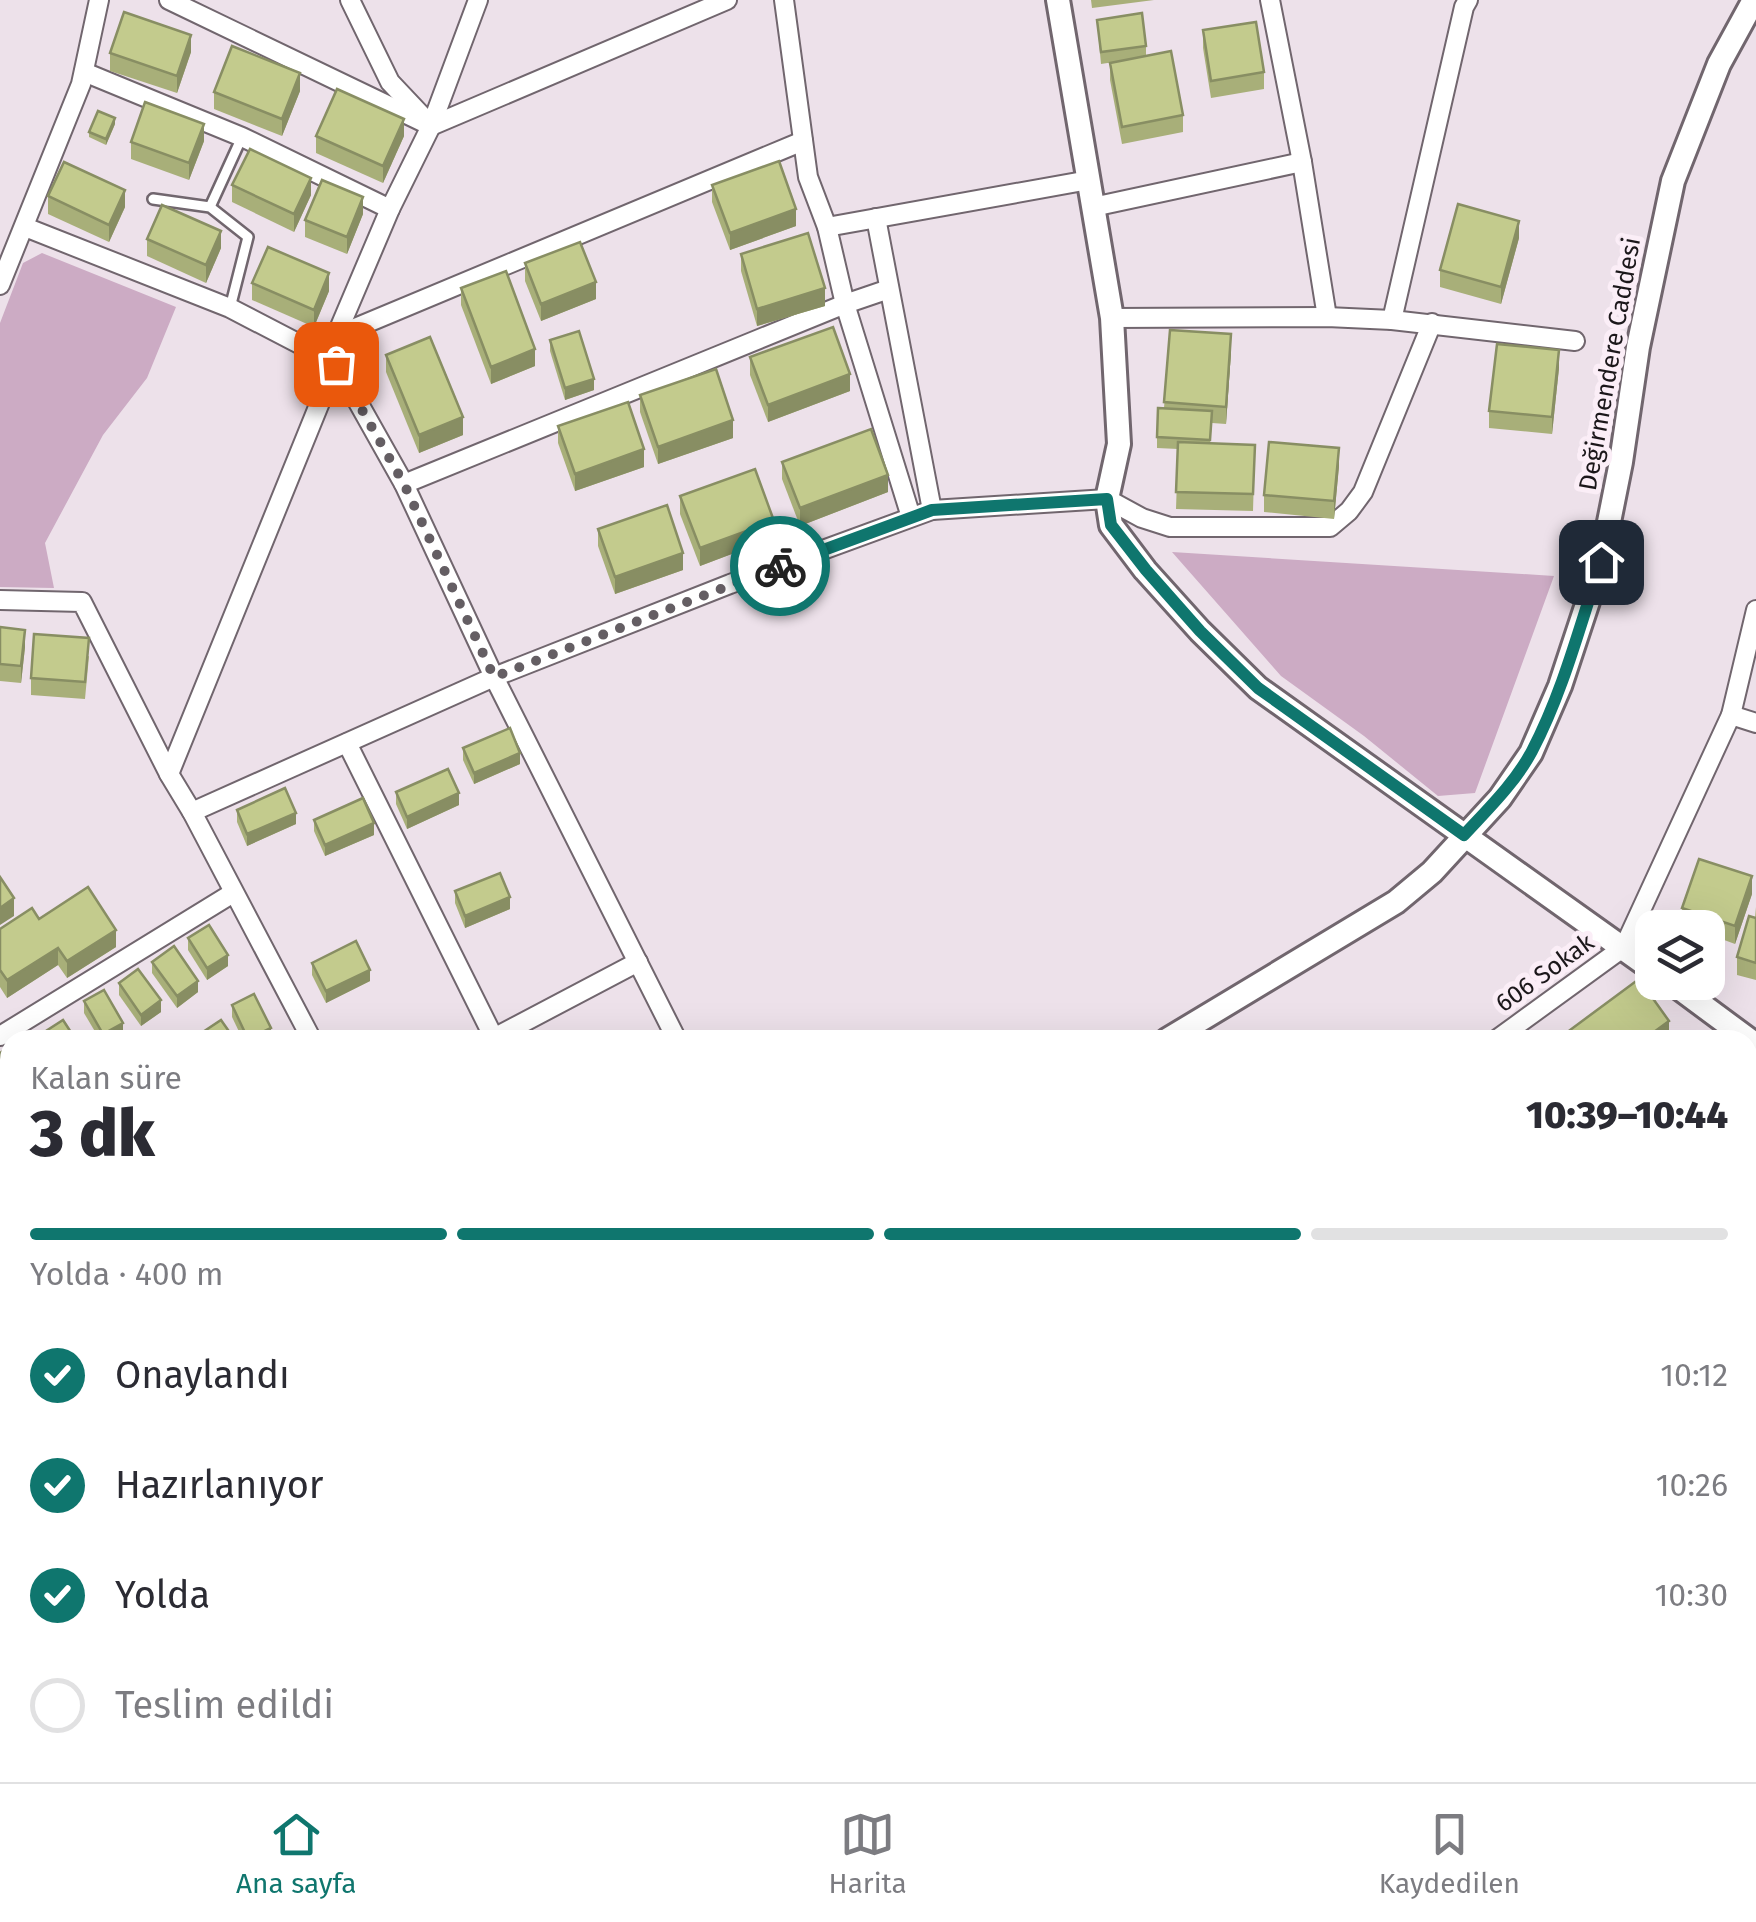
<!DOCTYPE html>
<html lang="tr">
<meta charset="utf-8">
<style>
body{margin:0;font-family:"Fira Sans",sans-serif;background:#f7f7f7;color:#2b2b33;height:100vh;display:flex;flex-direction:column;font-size:38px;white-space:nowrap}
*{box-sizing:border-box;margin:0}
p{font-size:32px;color:#7c7c81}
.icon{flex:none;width:55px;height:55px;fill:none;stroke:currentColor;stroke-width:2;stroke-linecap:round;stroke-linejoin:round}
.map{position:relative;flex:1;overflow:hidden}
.details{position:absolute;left:0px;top:1030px;width:1758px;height:752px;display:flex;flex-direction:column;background:#fff;border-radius:30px 30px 0 0;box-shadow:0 10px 40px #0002}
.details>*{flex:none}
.fabs{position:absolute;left:1635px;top:910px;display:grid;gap:20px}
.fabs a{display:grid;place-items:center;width:90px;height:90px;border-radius:20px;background:#fff;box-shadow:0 10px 40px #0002;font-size:50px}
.pin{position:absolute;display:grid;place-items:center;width:85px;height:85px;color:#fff;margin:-42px;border-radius:20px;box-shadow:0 5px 15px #0006}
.courier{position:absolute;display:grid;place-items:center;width:100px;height:100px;margin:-50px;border:8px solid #0f766e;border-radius:50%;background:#fff;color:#222;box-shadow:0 2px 12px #0007}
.summary em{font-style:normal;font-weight:800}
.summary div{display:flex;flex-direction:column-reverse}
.summary{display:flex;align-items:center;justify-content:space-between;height:170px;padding:0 30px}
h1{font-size:65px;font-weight:800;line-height:75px}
.bar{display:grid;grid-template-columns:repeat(4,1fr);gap:15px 10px;align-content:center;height:120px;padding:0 30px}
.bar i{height:12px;border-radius:8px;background:#e1e1e2}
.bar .active{background:#0f766e}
.bar p{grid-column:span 4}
ol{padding:0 30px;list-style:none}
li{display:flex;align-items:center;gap:30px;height:110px}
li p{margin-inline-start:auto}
li .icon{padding:10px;border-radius:50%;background:#0f766e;color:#fff;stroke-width:4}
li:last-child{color:#7c7c81}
li i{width:55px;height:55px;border:5px solid #e1e1e2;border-radius:50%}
.dock{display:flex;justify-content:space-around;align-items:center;height:140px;border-top:2px solid #e1e1e2;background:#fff;font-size:28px;color:#7c7c81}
.dock a{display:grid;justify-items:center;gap:5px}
.dock .active{color:#0f766e}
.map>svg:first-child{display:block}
</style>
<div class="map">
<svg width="1756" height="1782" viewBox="0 0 1756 1782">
<rect width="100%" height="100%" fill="#ede1ea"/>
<g fill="#ccabc4">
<path d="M42 253 176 307 147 378 103 435 45 543 54 588 0 587V323L23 263Z"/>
<path d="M1172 552 1554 576 1475 793 1438 796 1364 736 1281 676Z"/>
<path d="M512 1773H675L668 1782H519Z"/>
</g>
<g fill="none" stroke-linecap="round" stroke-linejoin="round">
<defs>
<g id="lane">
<path d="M153 199 210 207 248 237 230 308"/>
<path d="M210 207 242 137"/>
</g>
<g id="street">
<path d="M169 0 431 126 727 0"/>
<path d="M350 0 390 82 424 118"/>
<path d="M784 0 808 177 827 227 845 304 911 517"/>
<path d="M1270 0 1302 162 1327 317"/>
<path d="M84 72 242 137 390 209"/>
<path d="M1093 207 1302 162"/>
<path d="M876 218 932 510"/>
<path d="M25 227 230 308 336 363 404 484 494 677 677 1040"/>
<path d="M827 227 1089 180"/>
<path d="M0 285 81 84 99 0"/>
<path d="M1112 318 1327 317 1392 320 1575 341"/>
<path d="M1392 320 1464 7 1468 0"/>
<path d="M336 336 803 141"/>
<path d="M404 484 845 304 889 289"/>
<path d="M0 600 82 602 169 774 192 812 312 1040"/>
<path d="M1731 715 1756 723"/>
<path d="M347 743 494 1038"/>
<path d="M169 774 336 363V336L390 209 431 126 478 0"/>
<path d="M192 812 494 677 730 584 932 510 1107 499 1142 518 1170 527H1330L1349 511 1363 492 1432 323"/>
<path d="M0 1036 233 893"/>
<path d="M490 1040 638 962"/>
<path d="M1496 1040 1624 947 1731 715 1756 610"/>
<path d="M0 1183 10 1195"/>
<path d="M0 1238 10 1231"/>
<path d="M0 1458 10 1482"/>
<path d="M1748 1464 1756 1470"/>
<path d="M1748 1515 1756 1497"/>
<path d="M1748 1550 1756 1556"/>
<path d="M112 1772 119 1782"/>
<path d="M490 1772 497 1782"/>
<path d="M1393 1772 1400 1782"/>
<path d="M1563 1772 1570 1782"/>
<path d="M256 1782 261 1772"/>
<path d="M438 1782 443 1772"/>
<path d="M704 1782 712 1772"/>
<path d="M1324 1782 1338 1772"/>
<path d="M1532 1782 1539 1772"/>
<path d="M1748 1782 1756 1769"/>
</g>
<g id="secondary">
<path d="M1058 0 1112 318 1119 444 1107 499 1111 525 1145 570 1200 631 1258 688 1652 969"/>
<path d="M1671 982 1756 1045"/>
<path d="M1167 1040 1396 902 1432 872 1500 798 1531 753 1560 686 1601 562 1621 462 1638 347 1673 181 1719 64 1754 0"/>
<path d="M1748 1088 1756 1082"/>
<path d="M0 1580 10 1575"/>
<path d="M1123 1772 1130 1782"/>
<path d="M1018 1782 1026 1772"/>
</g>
</defs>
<use href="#lane" stroke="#71666e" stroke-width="14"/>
<use href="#street" stroke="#71666e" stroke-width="22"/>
<use href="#secondary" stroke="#71666e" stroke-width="28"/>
<use href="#lane" stroke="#fff" stroke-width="9"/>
<use href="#street" stroke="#fff" stroke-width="18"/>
<use href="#secondary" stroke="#fff" stroke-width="22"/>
</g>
<g fill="#a8af79">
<path d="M1091 0H1154L1092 8Z"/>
<path d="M1097 20 1146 46V56L1183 115V132L1122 144 1110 80V63L1114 62 1101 64Z"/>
<path d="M1203 30 1264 72V89L1211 98 1203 48Z"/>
<path d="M191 52 177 93 110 71V53Z"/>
<path d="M300 91 282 136 214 109V92Z"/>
<path d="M115 124 106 145 89 137V132Z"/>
<path d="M316 136H404L383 183 316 153Z"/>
<path d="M204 141 189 180 131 159V142Z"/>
<path d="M232 185 311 195 294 232 232 202Z"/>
<path d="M712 185 796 226 730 250 712 202Z"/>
<path d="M48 196 125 207 109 242 48 214Z"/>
<path d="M363 214 347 254 305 237V220Z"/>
<path d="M1519 238 1501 304 1440 287V270Z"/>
<path d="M147 239 221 248 206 283 147 256Z"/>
<path d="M741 254 825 306 757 326 741 271Z"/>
<path d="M525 263 596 299 541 321 525 281Z"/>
<path d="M252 283 329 291 314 327 252 300Z"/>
<path d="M461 288 535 366 491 384 461 305Z"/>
<path d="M1170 330 1231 352 1226 424 1212 423 1210 443 1255 445 1253 511 1176 509 1178 449 1157 448V437L1164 408Z"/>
<path d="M550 340 594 390 565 400 550 351Z"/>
<path d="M386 355 463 435 419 453 386 372Z"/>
<path d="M750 357 850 391 768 422 750 375Z"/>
<path d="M1559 368 1552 434 1489 428V411Z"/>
<path d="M640 395 733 438 658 464 640 412Z"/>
<path d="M558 426 644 467 575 491 558 443Z"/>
<path d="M782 462 888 492 800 526 782 479Z"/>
<path d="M1339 466 1334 519 1264 512V495Z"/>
<path d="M680 496 774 538 700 566 680 514Z"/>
<path d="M598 529 683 570 615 594 598 546Z"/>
<path d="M0 627 25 647 21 683 0 681Z"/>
<path d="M89 656 85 699 31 695V678Z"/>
<path d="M463 748 520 764 474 784 463 760Z"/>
<path d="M396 792 459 805 407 829 396 804Z"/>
<path d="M237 810 296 824 247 846 237 822Z"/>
<path d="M314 820 374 835 325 856 314 831Z"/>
<path d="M455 891 510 909 465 928 455 903Z"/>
<path d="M1752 894 1735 944 1708 934V928H1688L1682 926V908Z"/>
<path d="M1756 907V980L1737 975V957L1755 918Z"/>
<path d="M39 919 116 947 67 978 58 965 7 998 0 987V929Z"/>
<path d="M188 938 228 966 207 980 188 950Z"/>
<path d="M152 962 198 992 177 1008 152 973Z"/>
<path d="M312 963 370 981 326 1003 312 975Z"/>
<path d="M119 983 161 1012 141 1026 119 995Z"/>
<path d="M84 1001 123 1034 114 1040H100L84 1013Z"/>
<path d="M232 1005 271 1039 243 1040 232 1017Z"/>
<path d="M10 1048 5 1125 0 1117V1053Z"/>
<path d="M1756 1135V1163L1752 1161V1144Z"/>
<path d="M1756 1217V1293L1748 1289V1235Z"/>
<path d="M1756 1353V1442L1748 1437V1367Z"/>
<path d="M343 1772H403L398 1782H360Z"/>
<path d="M755 1772H804L797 1782H769Z"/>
<path d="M906 1772H965L959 1782H917L906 1775Z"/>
<path d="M1246 1772H1298V1773L1286 1782H1253Z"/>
</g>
<g fill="#888e63">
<path d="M191 35V52L177 93V76Z"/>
<path d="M300 73V91L282 136V119Z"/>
<path d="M115 118V124L106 145V139Z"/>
<path d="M404 119V136L383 183V166Z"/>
<path d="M204 124V141L189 180V163Z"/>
<path d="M311 178V195L294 232V214Z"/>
<path d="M125 190V207L109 242V225Z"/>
<path d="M363 197V214L347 254V237Z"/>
<path d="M796 209V226L730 250V233Z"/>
<path d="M1519 221V238L1501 304V287Z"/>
<path d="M221 231V248L206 283V265Z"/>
<path d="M329 273V291L314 327V310Z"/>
<path d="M596 282V299L541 321V304Z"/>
<path d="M825 288V306L757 326V309Z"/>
<path d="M1231 334V352L1226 424V407Z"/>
<path d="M535 349V366L491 384V367Z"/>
<path d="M1559 350V368L1552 434V417Z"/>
<path d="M850 374V391L768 422V405Z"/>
<path d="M594 379V390L565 400V388Z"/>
<path d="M463 417V435L419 453V435Z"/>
<path d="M733 420V438L658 464V447Z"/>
<path d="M1339 448V466L1334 519V501Z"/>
<path d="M644 449V467L575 491V474Z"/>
<path d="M888 475V492L800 526V508Z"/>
<path d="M774 521V538L700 566V548Z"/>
<path d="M683 553V570L615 594V577Z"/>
<path d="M25 630V647L21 683V666Z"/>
<path d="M520 753V764L474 784V773Z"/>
<path d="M459 793V805L407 829V817Z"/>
<path d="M296 813V824L247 846V834Z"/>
<path d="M374 823V835L325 856V845Z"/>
<path d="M1752 876V894L1735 944V926Z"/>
<path d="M510 897V909L465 928V916Z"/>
<path d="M14 898V916L0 925V908Z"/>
<path d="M116 930V947L67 978V961Z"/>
<path d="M58 948V965L7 998V980Z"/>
<path d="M228 955V966L207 980V968Z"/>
<path d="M370 970V981L326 1003V991Z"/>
<path d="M198 981V992L177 1008V996Z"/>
<path d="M161 1000V1012L141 1026V1015Z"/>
<path d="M1669 1021V1038L1666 1040H1643Z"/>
<path d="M123 1023V1034L114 1040H103V1034Z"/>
<path d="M271 1028V1039L248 1040V1039Z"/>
<path d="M10 1110V1122L5 1125V1113Z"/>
<path d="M1753 1334V1352L1748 1361V1344Z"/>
<path d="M390 1772H403L398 1782H389Z"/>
<path d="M791 1772H804L797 1782H787V1778Z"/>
<path d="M954 1772H965L959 1782H948Z"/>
<path d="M1275 1772H1298V1773L1286 1782H1265V1780Z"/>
<path d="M1513 1772H1515L1514 1782H1496Z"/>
</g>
<g fill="#c3cb8d" stroke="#888e63" stroke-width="2.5">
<path d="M124 12 191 35 177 76 110 53Z"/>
<path d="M1142 13 1146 46 1101 52 1097 20Z"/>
<path d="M1256 22 1264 72 1211 81 1203 30Z"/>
<path d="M232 46 300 73 282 119 214 92Z"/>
<path d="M1171 51 1183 115 1122 127 1110 63Z"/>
<path d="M337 89 404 119 383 166 316 136Z"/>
<path d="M145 102 204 124 189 163 131 142Z"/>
<path d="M98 111 115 118 106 139 89 132Z"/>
<path d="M250 149 311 178 294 214 232 185Z"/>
<path d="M779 161 796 209 730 233 712 185Z"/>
<path d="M64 162 125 190 109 225 48 196Z"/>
<path d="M322 180 363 197 347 237 305 220Z"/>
<path d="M1458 204 1519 221 1501 287 1440 270Z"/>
<path d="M162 205 221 231 206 265 147 239Z"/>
<path d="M808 233 825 288 757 309 741 254Z"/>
<path d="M580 242 596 282 541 304 525 263Z"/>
<path d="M268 247 329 273 314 310 252 283Z"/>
<path d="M506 271 535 349 491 367 461 288Z"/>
<path d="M833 327 850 374 768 405 750 357Z"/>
<path d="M1170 330 1231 334 1226 407 1164 402Z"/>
<path d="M579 331 594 379 565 388 550 340Z"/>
<path d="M430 337 463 417 419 435 386 355Z"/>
<path d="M1497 344 1559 350 1552 417 1489 411Z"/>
<path d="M716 369 733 420 658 447 640 395Z"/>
<path d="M628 402 644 449 575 474 558 426Z"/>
<path d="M1158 408 1212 411 1210 440 1157 437Z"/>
<path d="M871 429 888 475 800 508 782 462Z"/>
<path d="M1178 442 1255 445 1253 494 1176 492Z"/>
<path d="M1269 442 1339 448 1334 501 1264 495Z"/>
<path d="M755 469 774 521 700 548 680 496Z"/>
<path d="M667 505 683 553 615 577 598 529Z"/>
<path d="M0 627 25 630 21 666 0 664Z"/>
<path d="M34 634 89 638 85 682 31 678Z"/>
<path d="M510 728 520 753 474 773 463 748Z"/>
<path d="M448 769 459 793 407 817 396 792Z"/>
<path d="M285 788 296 813 247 834 237 810Z"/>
<path d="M363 798 374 823 325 845 314 820Z"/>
<path d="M1699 859 1752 876 1735 926 1682 908Z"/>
<path d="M500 873 510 897 465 916 455 891Z"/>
<path d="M0 877 14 898 0 908Z"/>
<path d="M88 887 116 930 67 961 58 948 7 980 0 970V929L32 908 39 919Z"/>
<path d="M1749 916 1756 918V963L1737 957Z"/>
<path d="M209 925 228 955 207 968 188 938Z"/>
<path d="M356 941 370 970 326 991 312 963Z"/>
<path d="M174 946 198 981 177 996 152 962Z"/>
<path d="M138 969 161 1000 141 1015 119 983Z"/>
<path d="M1639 979 1669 1021 1643 1040H1570L1566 1033Z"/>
<path d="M104 990 123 1023 103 1034 84 1001Z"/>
<path d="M254 994 271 1028 248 1039 232 1005Z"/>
<path d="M63 1020 76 1040H32Z"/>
<path d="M221 1020 235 1040H203L200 1034Z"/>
<path d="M9 1047 10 1110 5 1113 0 1105V1076L3 1074 0 1069V1053Z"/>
<path d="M1756 1217V1276L1748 1272V1235Z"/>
<path d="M1748 1331 1753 1334 1748 1344Z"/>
<path d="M1756 1353V1424L1748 1420V1367Z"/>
<path d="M298 1772H326L345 1782H293Z"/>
<path d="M715 1772H722L736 1782H708Z"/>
<path d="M779 1772H791L787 1778Z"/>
<path d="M930 1772H954L948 1782H946Z"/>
<path d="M1182 1772H1234L1242 1782H1185L1179 1775Z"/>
<path d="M1259 1772H1275L1265 1780Z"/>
<path d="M1470 1772H1513V1776L1496 1782H1469Z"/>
<path d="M887 1775 898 1782H882Z"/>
</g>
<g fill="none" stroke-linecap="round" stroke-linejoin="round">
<path stroke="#645e63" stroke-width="10" stroke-dasharray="0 18" d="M336 364 404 484 494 677 780 566"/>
<path stroke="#0f766e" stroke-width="12" d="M780 566 932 510 1107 499 1111 525 1146 570 1200 631 1258 688 1464 835C1488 809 1515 783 1532 751 1563 692 1580 625 1601 562"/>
</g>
<g text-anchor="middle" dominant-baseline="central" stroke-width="10" stroke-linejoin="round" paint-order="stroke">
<g font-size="25" fill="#1b171a" stroke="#fbeef7">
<text transform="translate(1610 364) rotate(-80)">Değirmendere Caddesi</text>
<text transform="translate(1545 973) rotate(-36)">606 Sokak</text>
</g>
</g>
</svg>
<div class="fabs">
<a><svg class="icon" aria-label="layers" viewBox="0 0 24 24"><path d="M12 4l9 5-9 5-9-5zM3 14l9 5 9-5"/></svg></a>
</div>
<div class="pin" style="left:336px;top:364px;background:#ea580c"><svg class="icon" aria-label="bag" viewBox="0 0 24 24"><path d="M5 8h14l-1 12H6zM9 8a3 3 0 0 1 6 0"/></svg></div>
<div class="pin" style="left:1601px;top:562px;background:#1f2937"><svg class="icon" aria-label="home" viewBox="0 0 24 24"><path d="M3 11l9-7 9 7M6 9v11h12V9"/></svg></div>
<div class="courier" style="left:780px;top:566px"><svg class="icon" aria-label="bike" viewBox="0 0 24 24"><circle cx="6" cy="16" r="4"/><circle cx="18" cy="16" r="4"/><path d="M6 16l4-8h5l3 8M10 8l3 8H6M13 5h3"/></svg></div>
<section class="details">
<div class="summary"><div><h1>3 dk</h1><p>Kalan süre</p></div><em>10:39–10:44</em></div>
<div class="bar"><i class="active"></i><i class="active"></i><i class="active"></i><i></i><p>Yolda · 400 m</p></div>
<ol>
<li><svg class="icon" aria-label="check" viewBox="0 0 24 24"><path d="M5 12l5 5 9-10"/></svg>Onaylandı<p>10:12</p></li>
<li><svg class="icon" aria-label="check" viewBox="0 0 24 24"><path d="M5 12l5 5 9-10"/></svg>Hazırlanıyor<p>10:26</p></li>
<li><svg class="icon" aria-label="check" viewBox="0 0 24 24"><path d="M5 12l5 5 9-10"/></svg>Yolda<p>10:30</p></li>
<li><i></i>Teslim edildi</li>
</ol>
</section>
</div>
<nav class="dock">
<a class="active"><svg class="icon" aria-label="home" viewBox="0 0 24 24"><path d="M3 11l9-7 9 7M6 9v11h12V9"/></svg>Ana sayfa</a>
<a><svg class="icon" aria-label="map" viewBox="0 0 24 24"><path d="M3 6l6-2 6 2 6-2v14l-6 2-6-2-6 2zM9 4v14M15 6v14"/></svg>Harita</a>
<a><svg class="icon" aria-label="saved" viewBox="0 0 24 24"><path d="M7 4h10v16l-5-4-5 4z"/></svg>Kaydedilen</a>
</nav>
